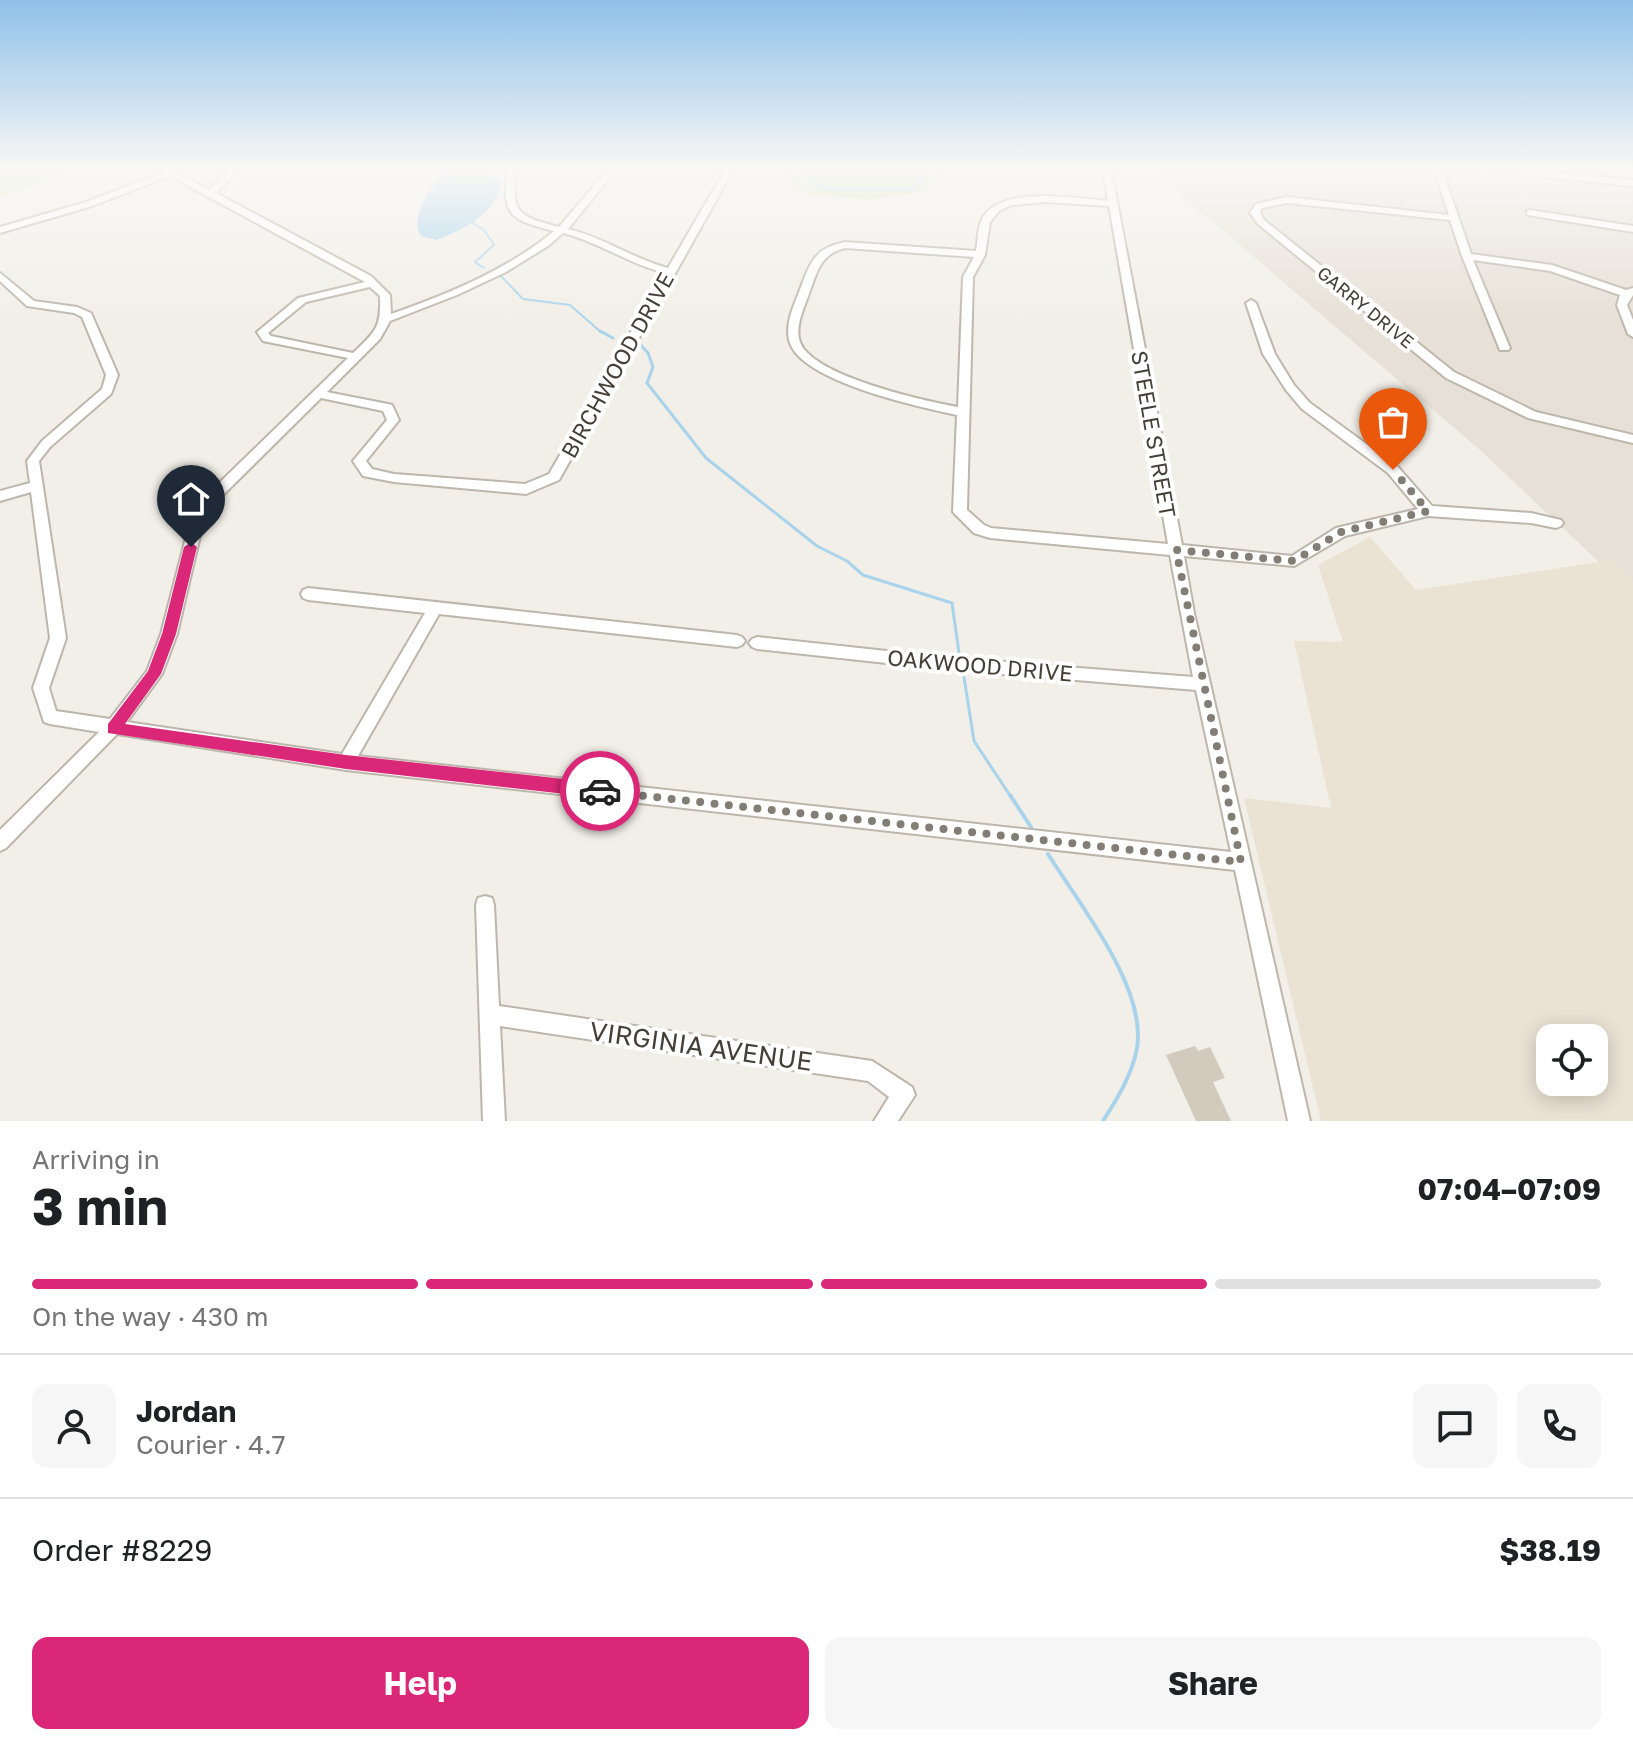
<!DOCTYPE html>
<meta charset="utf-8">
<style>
body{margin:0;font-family:"Golos Text",sans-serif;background:#f6f6f6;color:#202124;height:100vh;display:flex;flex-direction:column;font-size:30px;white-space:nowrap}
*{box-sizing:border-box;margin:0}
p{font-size:26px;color:#757577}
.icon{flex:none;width:44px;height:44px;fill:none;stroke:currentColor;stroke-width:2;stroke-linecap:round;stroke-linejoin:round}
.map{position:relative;height:1121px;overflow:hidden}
.drawer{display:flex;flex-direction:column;background:#fff;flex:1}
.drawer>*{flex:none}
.tools{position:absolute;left:1536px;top:1024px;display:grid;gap:16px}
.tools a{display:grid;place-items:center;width:72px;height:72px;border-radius:16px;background:#fff;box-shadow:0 4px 20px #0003;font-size:40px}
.pin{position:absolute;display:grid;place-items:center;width:68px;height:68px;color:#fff;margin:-82px -34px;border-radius:50% 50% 50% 0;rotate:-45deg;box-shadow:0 0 8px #0007}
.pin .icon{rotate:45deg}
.courier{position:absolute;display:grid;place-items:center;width:80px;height:80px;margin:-40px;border:6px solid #db2777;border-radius:50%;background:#fff;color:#222;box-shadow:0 2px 10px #0007}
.headline em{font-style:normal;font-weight:700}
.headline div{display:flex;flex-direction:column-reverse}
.headline{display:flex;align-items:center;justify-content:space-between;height:136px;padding:0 32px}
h1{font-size:52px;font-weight:700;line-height:60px}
.bar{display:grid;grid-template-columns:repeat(4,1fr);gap:12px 8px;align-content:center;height:96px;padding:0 32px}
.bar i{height:10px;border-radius:6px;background:#e0e0e0}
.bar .active{background:#db2777}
.bar p{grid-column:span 4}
.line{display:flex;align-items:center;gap:20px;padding:0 32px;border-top:2px solid #e0e0e0}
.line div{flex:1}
.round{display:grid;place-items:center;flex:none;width:84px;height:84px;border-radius:16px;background:#f6f6f6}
.primary-button{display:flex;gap:16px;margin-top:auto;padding:16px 32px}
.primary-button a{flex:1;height:92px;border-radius:16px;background:#db2777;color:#fff;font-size:32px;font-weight:700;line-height:92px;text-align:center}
.primary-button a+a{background:#f6f6f6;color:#202124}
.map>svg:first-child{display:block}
</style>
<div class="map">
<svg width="1633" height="1121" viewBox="0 0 1633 1121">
<rect width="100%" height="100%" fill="#f2efe8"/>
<path fill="#e6e0d6" d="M1151 169H1460L1633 186V581L1612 561 1599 562 1480 450Z"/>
<path fill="#eae2d3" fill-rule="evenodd" d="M1370 537 1416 590 1612 560 1633 581V1121H1321L1244 798 1331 808 1294 641 1343 642 1318 565ZM1594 1038V1082H1550V1038Z"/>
<g fill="#d1e4b4">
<path d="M0 169H92L0 196Z"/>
<path d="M779 169H943L931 185 918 193 871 199 814 196 800 191 782 177 784 174Z"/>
</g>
<path fill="#a9d3eb" d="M441 169H474L502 181C497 213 464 230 436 240L421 236C408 216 434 189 441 169Z"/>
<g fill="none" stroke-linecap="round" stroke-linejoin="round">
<g stroke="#a9d3eb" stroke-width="2">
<path d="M468 220 484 230 494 245 475 262 484 268"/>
<path d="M501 276 523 299 570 305 602 333"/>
</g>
<g stroke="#a9d3eb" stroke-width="3">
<path d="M600 331 613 338"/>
<path d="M640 344 648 353 653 367 647 383 706 458 817 546 847 561 863 575 952 603 959 653"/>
<path d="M964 677 974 741 1011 797"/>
</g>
<g stroke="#a9d3eb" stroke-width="4">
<path d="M1010 795 1031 827"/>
<path d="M1048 854C1079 904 1147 987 1137 1048 1132 1075 1117 1099 1103 1121"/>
</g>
<path fill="#a9d3eb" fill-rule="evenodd" d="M795 169C809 169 815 184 828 187H911L928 169H935L913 191H828L818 188Z"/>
</g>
<path fill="#d3cabe" d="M1195 1046 1198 1051 1210 1047 1225 1078 1213 1082 1231 1121H1196L1166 1055Z"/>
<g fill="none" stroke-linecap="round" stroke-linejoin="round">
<defs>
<g id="minor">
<path d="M160 169H171L209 190 229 169H238L216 193 371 276 390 295 391 314C448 294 507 270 554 231 510 220 501 215 508 169H516C511 213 517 216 559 227L608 169H617L568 229C603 237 633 259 668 268L722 175 716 169H726L731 174 559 480 526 494 394 482 363 476 353 461 387 420 383 411 321 398 221 497 204 519 177 634 162 674 127 722 342 754 425 613 308 600 303 598 301 594 303 590 308 588 737 635 742 637 745 641 742 645 737 647 439 614 358 756 1231 852 1196 690 942 669 757 649 752 647 749 643 752 639 757 637 942 657 1193 677 1170 555 990 538 974 533 953 512 957 415C920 407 798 381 789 340 785 322 795 303 801 287 811 260 816 248 845 242L976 251C978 241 977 229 982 219 1000 185 1076 198 1108 201L1103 169H1111L1182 545 1292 556 1336 528 1418 509 1388 473 1302 409 1286 390 1263 354 1246 303 1251 300 1256 303 1275 354 1294 385 1310 403 1398 467 1432 506 1531 513 1561 520 1563 523 1561 526 1556 528 1531 523 1428 516 1345 536 1294 566 1184 556 1194 613 1310 1121H1288L1235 870 346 770 117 734 6 848 0 851V830L99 732 50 724 44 722 33 688 50 638 31 492 0 501V491L30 483 27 461 42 441 102 389 106 375 82 317 74 313 27 306 0 281V273L34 301 77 307 91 313 118 375 111 394 50 447 39 461 66 638 49 688 56 711 110 719 147 671 161 634 191 518 211 491 348 358 263 341 257 332 298 298 365 282 170 176 89 207 0 233V227L83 203 164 172ZM1045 202 1109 206 1168 544 991 528 984 525 967 510 973 277 985 255 990 222 999 211 1012 205ZM563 233C599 242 629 264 665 273L549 474 525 484 394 474 372 469 366 461 399 420 392 405 388 404 327 392 380 339 390 321 457 295 506 272 548 246ZM845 248 974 257 963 277 958 407C924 401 812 376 800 342 794 325 806 304 811 288 818 268 823 253 845 248ZM370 287 380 296C381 328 376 331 353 353L271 336 268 333 306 302Z"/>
<path d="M1434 169H1442L1471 254 1552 265 1626 290 1633 288V295L1627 305 1633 320V337L1628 334 1617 305 1620 295 1550 271 1473 260 1510 348 1508 350H1500L1462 256 1450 220 1287 203 1262 208 1260 213 1264 220 1454 372 1536 412 1633 435V443L1528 418 1446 378 1258 224 1250 213 1256 204 1287 197 1449 215Z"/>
<path d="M1491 169H1523L1633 180V186L1495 172Z"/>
<path d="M1530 210 1633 226V232L1527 215V211Z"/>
<path d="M485 896 492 898 494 905 499 1006 872 1061 912 1087 915 1095 898 1121H874L889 1097 868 1081 500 1026 505 1121H483L476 905 478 898Z"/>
</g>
</defs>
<use href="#minor" stroke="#bdb6ab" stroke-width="4"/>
<use href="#minor" fill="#fff" fill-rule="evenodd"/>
</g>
<linearGradient id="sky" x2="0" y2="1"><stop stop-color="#8fc0e9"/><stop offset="0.52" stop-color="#f9f8f5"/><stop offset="1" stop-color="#f9f8f5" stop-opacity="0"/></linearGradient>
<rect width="1633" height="326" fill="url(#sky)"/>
<path fill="#db2777" d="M191 542 197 547 176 634 161 674 125 724 346 755 600 783 605 786V796L600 798 346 769 108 733V724L148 671 162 634 184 547Z"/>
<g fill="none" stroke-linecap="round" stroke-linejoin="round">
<path stroke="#827d75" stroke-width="8" stroke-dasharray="0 14.4" d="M600 791 1241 862 1176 550 1294 561 1341 532 1428 511 1393 470"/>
</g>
<g text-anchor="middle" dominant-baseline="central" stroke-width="8" stroke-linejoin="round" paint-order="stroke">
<g font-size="18" fill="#453f37" stroke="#fff">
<text transform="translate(1366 307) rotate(39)">GARRY DRIVE</text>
</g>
<g font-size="22" fill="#453f37" stroke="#fff">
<text transform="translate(617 365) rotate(-61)">BIRCHWOOD DRIVE</text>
<text transform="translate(1154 434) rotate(80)">STEELE STREET</text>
<text transform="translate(980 665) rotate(5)">OAKWOOD DRIVE</text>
</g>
<g font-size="26" fill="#453f37" stroke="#fff">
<text transform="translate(701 1046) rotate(8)">VIRGINIA AVENUE</text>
</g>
</g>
</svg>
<div class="tools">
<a><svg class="icon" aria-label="locate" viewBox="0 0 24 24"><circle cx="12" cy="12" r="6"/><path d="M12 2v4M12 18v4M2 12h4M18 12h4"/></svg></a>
</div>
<div class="pin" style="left:1393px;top:470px;background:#ea580c"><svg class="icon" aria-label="bag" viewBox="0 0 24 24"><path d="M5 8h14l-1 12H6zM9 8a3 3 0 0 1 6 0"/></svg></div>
<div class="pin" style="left:191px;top:547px;background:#1f2937"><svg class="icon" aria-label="home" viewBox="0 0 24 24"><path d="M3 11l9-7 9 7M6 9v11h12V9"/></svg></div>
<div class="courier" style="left:600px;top:791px"><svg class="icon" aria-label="car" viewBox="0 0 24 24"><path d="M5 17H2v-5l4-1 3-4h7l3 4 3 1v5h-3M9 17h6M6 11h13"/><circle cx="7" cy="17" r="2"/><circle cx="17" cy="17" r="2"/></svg></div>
</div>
<section class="drawer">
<div class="headline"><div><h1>3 min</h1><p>Arriving in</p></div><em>07:04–07:09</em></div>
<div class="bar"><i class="active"></i><i class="active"></i><i class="active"></i><i></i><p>On the way · 430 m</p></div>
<div class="line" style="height:144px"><a class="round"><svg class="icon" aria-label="person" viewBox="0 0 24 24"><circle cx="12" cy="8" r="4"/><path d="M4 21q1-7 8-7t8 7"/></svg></a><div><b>Jordan</b><p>Courier · 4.7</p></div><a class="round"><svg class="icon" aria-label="chat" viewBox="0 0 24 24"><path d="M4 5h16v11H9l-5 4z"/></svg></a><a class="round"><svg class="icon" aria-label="phone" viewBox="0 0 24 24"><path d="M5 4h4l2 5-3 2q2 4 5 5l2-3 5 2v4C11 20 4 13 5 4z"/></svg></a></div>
<div class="line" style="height:104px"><div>Order #8229</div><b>$38.19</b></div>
<div class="primary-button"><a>Help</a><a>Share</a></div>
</section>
